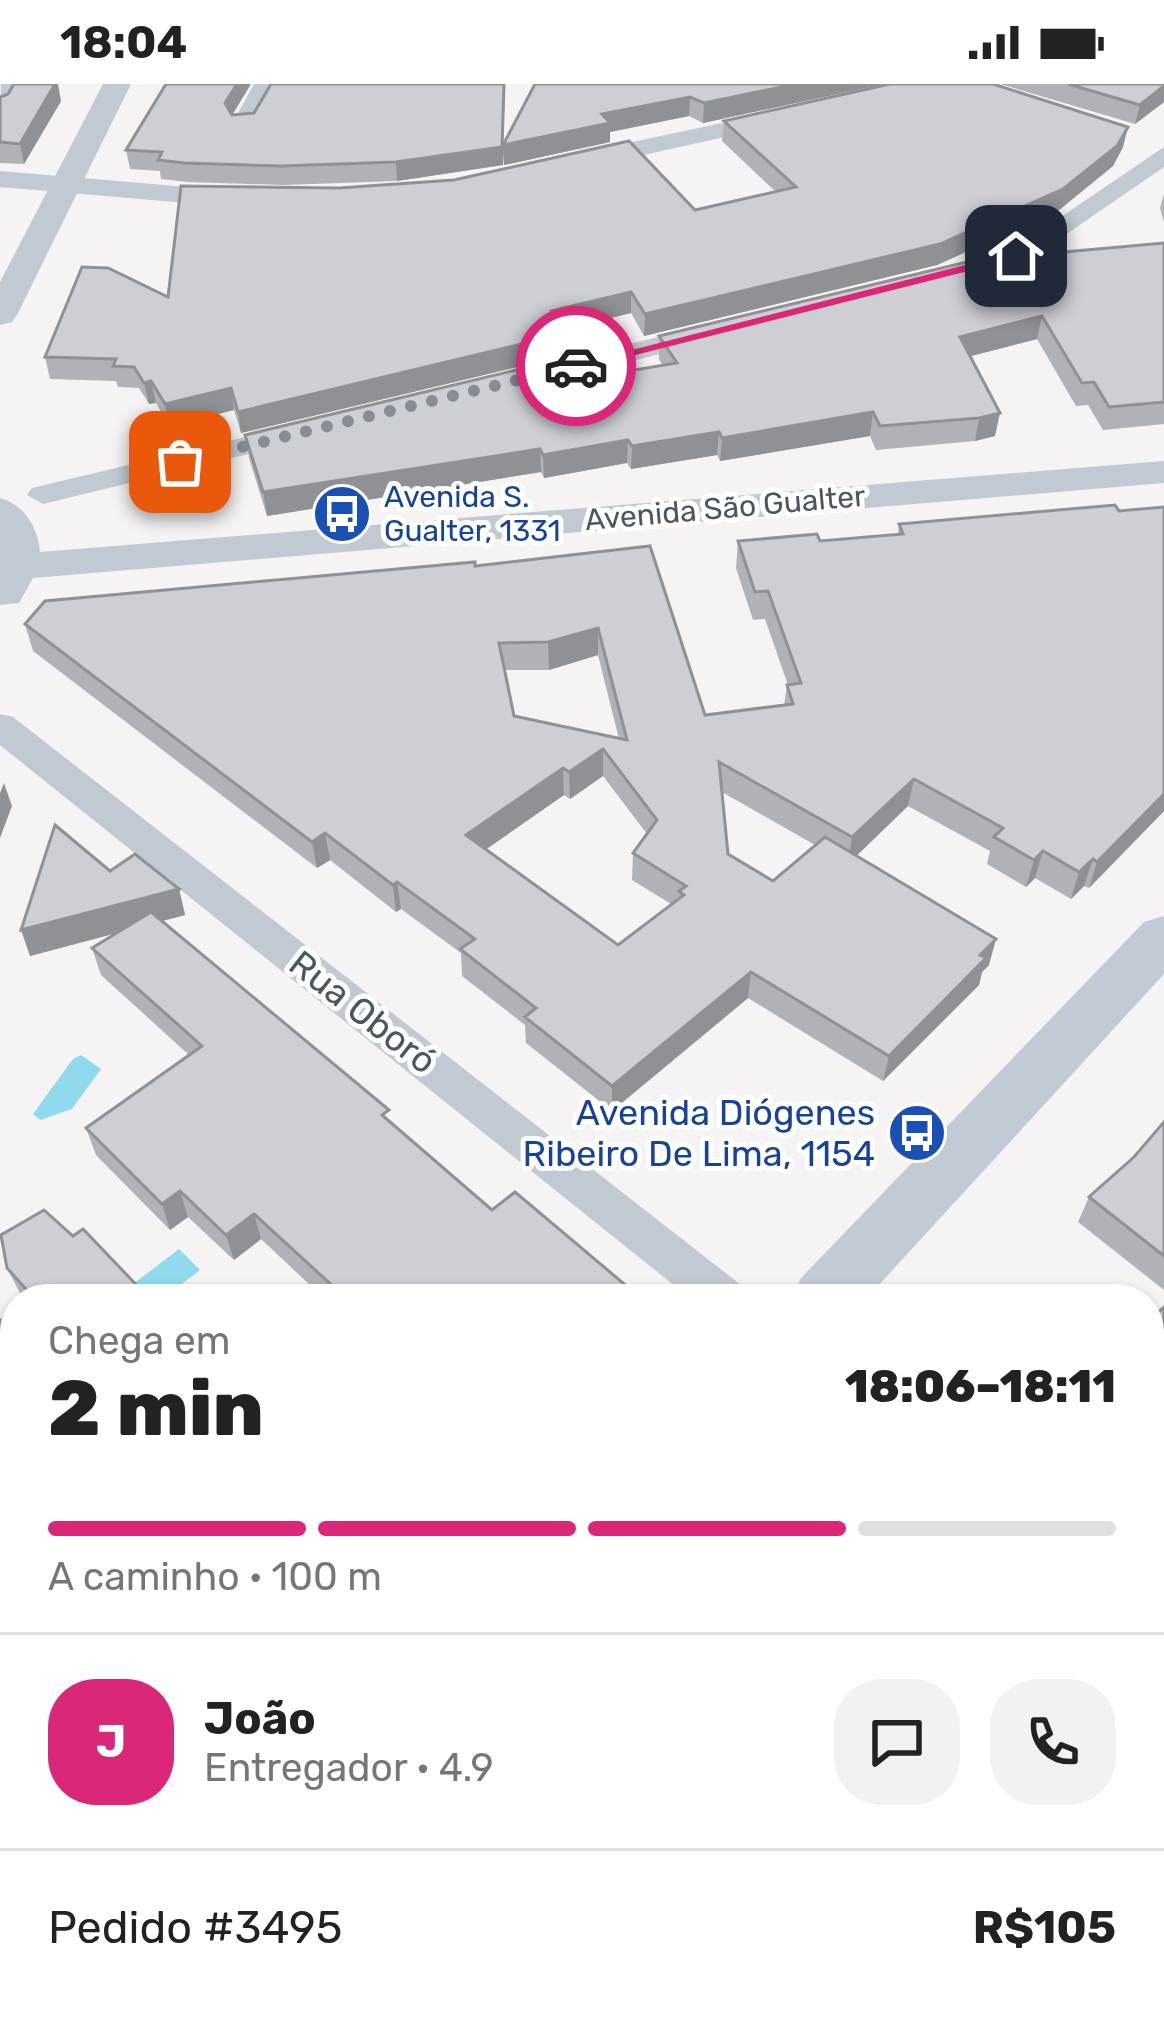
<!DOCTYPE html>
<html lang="pt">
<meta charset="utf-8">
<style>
body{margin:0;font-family:Rubik,sans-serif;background:#f2f2f2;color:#222;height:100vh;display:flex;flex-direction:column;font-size:45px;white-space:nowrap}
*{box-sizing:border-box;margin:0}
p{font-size:39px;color:#767676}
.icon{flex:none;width:66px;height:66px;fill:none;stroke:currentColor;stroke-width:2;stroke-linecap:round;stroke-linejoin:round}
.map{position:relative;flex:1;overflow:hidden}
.drawer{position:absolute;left:0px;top:1200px;width:1164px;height:747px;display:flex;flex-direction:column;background:#fff;border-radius:48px 48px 0 0;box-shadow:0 3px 9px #0004}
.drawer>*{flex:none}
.pin{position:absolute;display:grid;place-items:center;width:102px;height:102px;color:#fff;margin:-51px;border-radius:24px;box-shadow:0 6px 18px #0006}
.courier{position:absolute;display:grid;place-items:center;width:120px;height:120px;margin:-60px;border:9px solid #db2777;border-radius:50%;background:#fff;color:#222;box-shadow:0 3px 15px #0007}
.headline em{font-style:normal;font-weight:800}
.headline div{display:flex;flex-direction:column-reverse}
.headline{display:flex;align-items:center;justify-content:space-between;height:204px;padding:0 48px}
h1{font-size:78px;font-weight:800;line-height:90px}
.bar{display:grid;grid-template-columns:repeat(4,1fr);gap:18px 12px;align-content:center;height:144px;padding:0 48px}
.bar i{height:15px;border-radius:9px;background:#e0e0e0}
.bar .current{background:#db2777}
.bar p{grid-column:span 4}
.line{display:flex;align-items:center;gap:30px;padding:0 48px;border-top:3px solid #e0e0e0}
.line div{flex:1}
.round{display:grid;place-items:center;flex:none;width:126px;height:126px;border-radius:48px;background:#f2f2f2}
.status{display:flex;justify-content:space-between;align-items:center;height:84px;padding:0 60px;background:#fff;direction:ltr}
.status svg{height:33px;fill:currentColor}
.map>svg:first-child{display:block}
</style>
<div class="status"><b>18:04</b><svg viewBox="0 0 49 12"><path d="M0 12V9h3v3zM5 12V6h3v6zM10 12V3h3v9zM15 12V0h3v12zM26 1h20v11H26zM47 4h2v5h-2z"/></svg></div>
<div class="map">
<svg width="1164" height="1945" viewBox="0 0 1164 1945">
<rect width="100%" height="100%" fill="#f5f3f3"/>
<g fill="#90daee">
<path d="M81 971 101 985 72 1025 40 1036 33 1030 73 975Z"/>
<path d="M179 1165 200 1186 162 1215H139L128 1204Z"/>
</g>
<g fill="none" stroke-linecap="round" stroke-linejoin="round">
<g fill="#c1cad2" fill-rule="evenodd">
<path d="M1 0H25L9 28 0 30Z"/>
<path d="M254 0H278L253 45H235L232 40Z"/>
<path d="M778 27 787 29V39L581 85 568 77 581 69Z"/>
<path d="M1164 63V83L1052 160 969 195 959 197 945 189 1058 135Z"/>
<path d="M0 87 234 107 247 115 234 123 0 103Z"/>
<path d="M712 240 722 243 726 249 722 255 528 302 513 293 518 287Z"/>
<path d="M304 339 315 342 319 348 315 354 43 420 27 411 32 404Z"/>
<path d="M0 630 13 633 741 1201 748 1215H691L0 661Z"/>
<path d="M1149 1572 1164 1578V1640L1149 1634Z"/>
</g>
<g fill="#c1cad2" fill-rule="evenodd">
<path d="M103 0H131L17 231 12 238 0 241V198Z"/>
<path d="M1164 377V399L33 494 19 519 0 521V414C25 421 38 444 40 468Z"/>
</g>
<g fill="#c1cbd6" fill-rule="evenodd">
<path d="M1164 832V890L866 1215H791L801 1194 1144 838Z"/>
<path d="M15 1894V1932H69L63 1945H0V1900Z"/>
</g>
</g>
<g fill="#b0b2b7" fill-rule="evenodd">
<path d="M505 0 503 61 535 0H884L703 39 689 32 610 48V58L504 81 503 67V81L397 97 284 101 188 98 161 95 160 87 130 85 126 66 232 31Z"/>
<path d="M1000 0H1164V18L1135 40Z"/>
<path d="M0 13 61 17 24 80 0 79Z"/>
<path d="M724 37 1123 63 1113 82 1059 126 937 181 644 252 631 229 561 246 563 272 241 349 234 326 169 342 156 319 149 320 139 304 118 303 116 297 50 295 45 273 168 213 695 126 776 108 722 57Z"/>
<path d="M1164 110V138L1160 124Z"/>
<path d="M1164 159V340L1103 346 1088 321 1076 322 1037 255 970 272 995 352 975 357 876 366 870 352 720 377 717 371 631 385 627 379 544 394 541 388 267 432 249 374 245 351 663 282 659 275V252Z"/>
<path d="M899 440 1164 727 1089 804 1084 802 1071 815 1035 794 1026 803 987 780 990 767 908 722 856 772 989 881 982 888 979 901 883 997 748 914 612 1027 526 959 525 941 462 892 461 869 401 825 396 828 330 776 317 784 33 567 25 540 475 482 650 462 705 631 784 621 787 601H788L765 535 753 536 736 484 738 457H820L898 450ZM598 571 619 655 514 632 504 586H549ZM603 692 647 750 633 769 632 796 671 820 618 861 486 765 564 711 570 715ZM722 708 815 761 773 797 728 770Z"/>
<path d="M110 787 179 805 185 831 162 837 492 1126 642 1215H325L261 1155 234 1176 188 1133 170 1146 96 1071 86 1044 189 971 101 891 92 864 115 849 30 872Z"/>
<path d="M1164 1038V1206L1078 1138 1089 1113 1134 1073Z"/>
<path d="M73 1152 147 1212 148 1215H25L20 1209 7 1184Z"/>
<path d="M0 1236 15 1237V1316L0 1299Z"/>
<path d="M576 1932H657L667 1945H586Z"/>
<path d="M891 1932H1149L1164 1945H903Z"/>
</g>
<g fill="#909195">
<path d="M55 0H58L61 17 24 80 20 60Z"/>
<path d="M237 0H251L228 38 225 19Z"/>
<path d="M505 0 503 61 602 30 690 13 689 32 610 48V58L504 81 503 67V81L397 97 396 78Z"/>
<path d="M796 0H884L703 39 704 19Z"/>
<path d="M1164 2V18L1135 40 1140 21Z"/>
<path d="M1128 43 1123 63 1113 82 1059 126 937 181 644 252 645 230Z"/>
<path d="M631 208V229L551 248V227Z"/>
<path d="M1042 232 1037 255 956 276 960 253Z"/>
<path d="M563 250V272L241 349 238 328Z"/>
<path d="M151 297 156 319 149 320 144 299Z"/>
<path d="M231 304 234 326 169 342 165 320Z"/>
<path d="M873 328 870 352 720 377 722 354Z"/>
<path d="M1000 329 995 352 975 357 979 334Z"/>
<path d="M719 348 717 371 631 385 632 362Z"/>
<path d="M628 356 627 379 544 394 543 371Z"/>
<path d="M540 365 541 388 267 432 263 408Z"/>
<path d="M598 544V571L549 586 548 558Z"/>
<path d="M603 665V692L570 715 569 688Z"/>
<path d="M563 684 564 711 468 778 466 751Z"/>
<path d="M914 695 908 722 848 780 852 753Z"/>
<path d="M4 699 12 722 0 754V709Z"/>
<path d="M1164 710V727L1089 804 1097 778Z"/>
<path d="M325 749 330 776 317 784 312 758Z"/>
<path d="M1043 767 1035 794 1026 803 1034 776Z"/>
<path d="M1093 775 1084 802 1071 815 1079 788Z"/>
<path d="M397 798 401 825 396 828 393 801Z"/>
<path d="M179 805 185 831 30 872 21 846Z"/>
<path d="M996 855 989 881 982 888 979 901 883 997 889 972Z"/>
<path d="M751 888 748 914 612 1027V1002Z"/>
<path d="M180 1107 188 1133 170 1146 162 1120Z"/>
<path d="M254 1130 261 1155 234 1176 226 1151Z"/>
<path d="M1164 1312V1322L1149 1337V1326Z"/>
<path d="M15 1696V1726L0 1738V1709Z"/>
<path d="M363 1932H366L371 1942 367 1945H351Z"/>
<path d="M464 1932H478L465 1945H450Z"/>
</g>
<g fill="#cdcfd5" stroke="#909195" stroke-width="3" fill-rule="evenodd">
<path d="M14 0H55L20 60 0 58V13L8 10Z"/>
<path d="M166 0H237L225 19 232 31 254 29 271 0H504L502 63 396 78 281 82 184 79 158 76 162 68 126 66Z"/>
<path d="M535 0H796L704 19 690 13 602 30 610 39 503 61Z"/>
<path d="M890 0H993L1128 43 1117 62 1063 105 940 160 645 230 631 208 551 227 563 250 238 328 231 304 165 320 151 297 144 299 134 283 113 282 116 275 45 273 82 183 108 184 168 213 181 102 339 104 454 96 629 57 695 126 796 103 724 37Z"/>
<path d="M1068 0H1164V2L1140 21Z"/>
<path d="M1164 159V318L1109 323 1094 298 1082 299 1042 232 960 253 1000 329 979 334 880 342 873 328 722 354 719 348 632 362 628 356 543 371 540 365 263 408 245 351 575 272 586 294 677 279 659 252 975 176Z"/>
<path d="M1115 421 1119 427 1164 423V710L1097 778 1093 775 1079 788 1043 767 1034 776 994 753 1003 744 914 695 852 753 719 678 728 770 773 797 825 753 996 855 980 871 986 874 889 972 751 888 612 1002 525 933 536 924 460 865 475 855 397 798 393 801 325 749 312 758 25 540 45 517 475 478V482L650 462 705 631 793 620 787 601 801 599 768 507 755 508 738 457 817 450 820 457 903 450 899 440ZM598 544 627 656 514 632 499 559 548 558ZM603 665 657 736 633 769 686 802 679 807 684 811 618 861 466 751 563 684 569 688Z"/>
<path d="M55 741 110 787 135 770 179 805 21 846Z"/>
<path d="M151 828 389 1026 382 1031 492 1126 515 1108 642 1215H347L254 1130 226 1151 180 1107 162 1120 86 1044 202 962 92 864Z"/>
<path d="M1164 1038V1172L1089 1113 1134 1073Z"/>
<path d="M44 1126 73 1152 83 1145 147 1212 143 1215H35L7 1184 1 1151Z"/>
<path d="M1164 1223V1312L1149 1326V1237Z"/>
<path d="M0 1236 15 1237V1307L0 1290Z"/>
<path d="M0 1559 15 1579V1696L0 1709Z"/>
<path d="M1149 1726 1164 1741V1945H915L919 1940 911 1932H1149Z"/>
<path d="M339 1932H363L351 1945H348Z"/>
<path d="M366 1932H464L450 1945H375Z"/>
<path d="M585 1932H657L667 1945H595Z"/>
</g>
<path fill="#db2777" d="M1016 168 1020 174 576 286 569 282Z"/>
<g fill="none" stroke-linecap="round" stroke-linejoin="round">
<path stroke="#868d94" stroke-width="12" stroke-dasharray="0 21.6" d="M180 378 576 282"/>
</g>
<defs>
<symbol id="bus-disc" viewBox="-11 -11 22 22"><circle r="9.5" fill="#1a4fb4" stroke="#fff"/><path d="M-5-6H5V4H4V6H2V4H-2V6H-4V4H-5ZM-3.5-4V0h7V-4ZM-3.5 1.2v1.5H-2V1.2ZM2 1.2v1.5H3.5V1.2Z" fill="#fff"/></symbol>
</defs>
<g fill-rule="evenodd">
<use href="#bus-disc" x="309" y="397" width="66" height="66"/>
<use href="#bus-disc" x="884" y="1016" width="66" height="66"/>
</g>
<g text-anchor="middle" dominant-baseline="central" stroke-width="10" stroke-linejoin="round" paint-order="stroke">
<g font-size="30" fill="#164399" stroke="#fff" text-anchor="start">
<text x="384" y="413">Avenida S.<tspan x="384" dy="34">Gualter, 1331</tspan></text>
</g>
<g font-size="30" fill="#4a5661" stroke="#fff">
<text transform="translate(725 424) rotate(-5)">Avenida São Gualter</text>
</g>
<g font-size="36" fill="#4a5661" stroke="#fff">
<text transform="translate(363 928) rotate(38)">Rua Oboró</text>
</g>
<g font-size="36" fill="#164399" stroke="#fff" text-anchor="end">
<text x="875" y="1028">Avenida Diógenes<tspan x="875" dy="41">Ribeiro De Lima, 1154</tspan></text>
</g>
</g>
</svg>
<div class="pin" style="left:180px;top:378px;background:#ea580c"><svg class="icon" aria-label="bag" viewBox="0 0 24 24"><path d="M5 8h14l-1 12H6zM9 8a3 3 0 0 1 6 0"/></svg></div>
<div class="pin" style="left:1016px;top:172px;background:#1f2937"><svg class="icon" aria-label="home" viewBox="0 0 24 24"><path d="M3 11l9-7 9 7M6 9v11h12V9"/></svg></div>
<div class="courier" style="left:576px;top:282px"><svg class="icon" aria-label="car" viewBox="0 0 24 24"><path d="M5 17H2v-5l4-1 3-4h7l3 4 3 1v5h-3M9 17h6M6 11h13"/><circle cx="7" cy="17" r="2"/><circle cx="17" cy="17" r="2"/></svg></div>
<section class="drawer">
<div class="headline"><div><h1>2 min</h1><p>Chega em</p></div><em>18:06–18:11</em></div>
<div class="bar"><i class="current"></i><i class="current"></i><i class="current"></i><i></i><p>A caminho · 100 m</p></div>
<div class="line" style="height:216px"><b class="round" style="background:#db2777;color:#fff">J</b><div><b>João</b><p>Entregador · 4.9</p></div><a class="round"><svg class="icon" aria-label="chat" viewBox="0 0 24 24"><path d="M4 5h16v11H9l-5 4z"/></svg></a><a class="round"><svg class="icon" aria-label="phone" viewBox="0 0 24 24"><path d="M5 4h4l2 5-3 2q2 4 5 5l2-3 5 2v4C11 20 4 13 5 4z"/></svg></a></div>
<div class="line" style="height:156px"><div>Pedido #3495</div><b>R$105</b></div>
</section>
</div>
